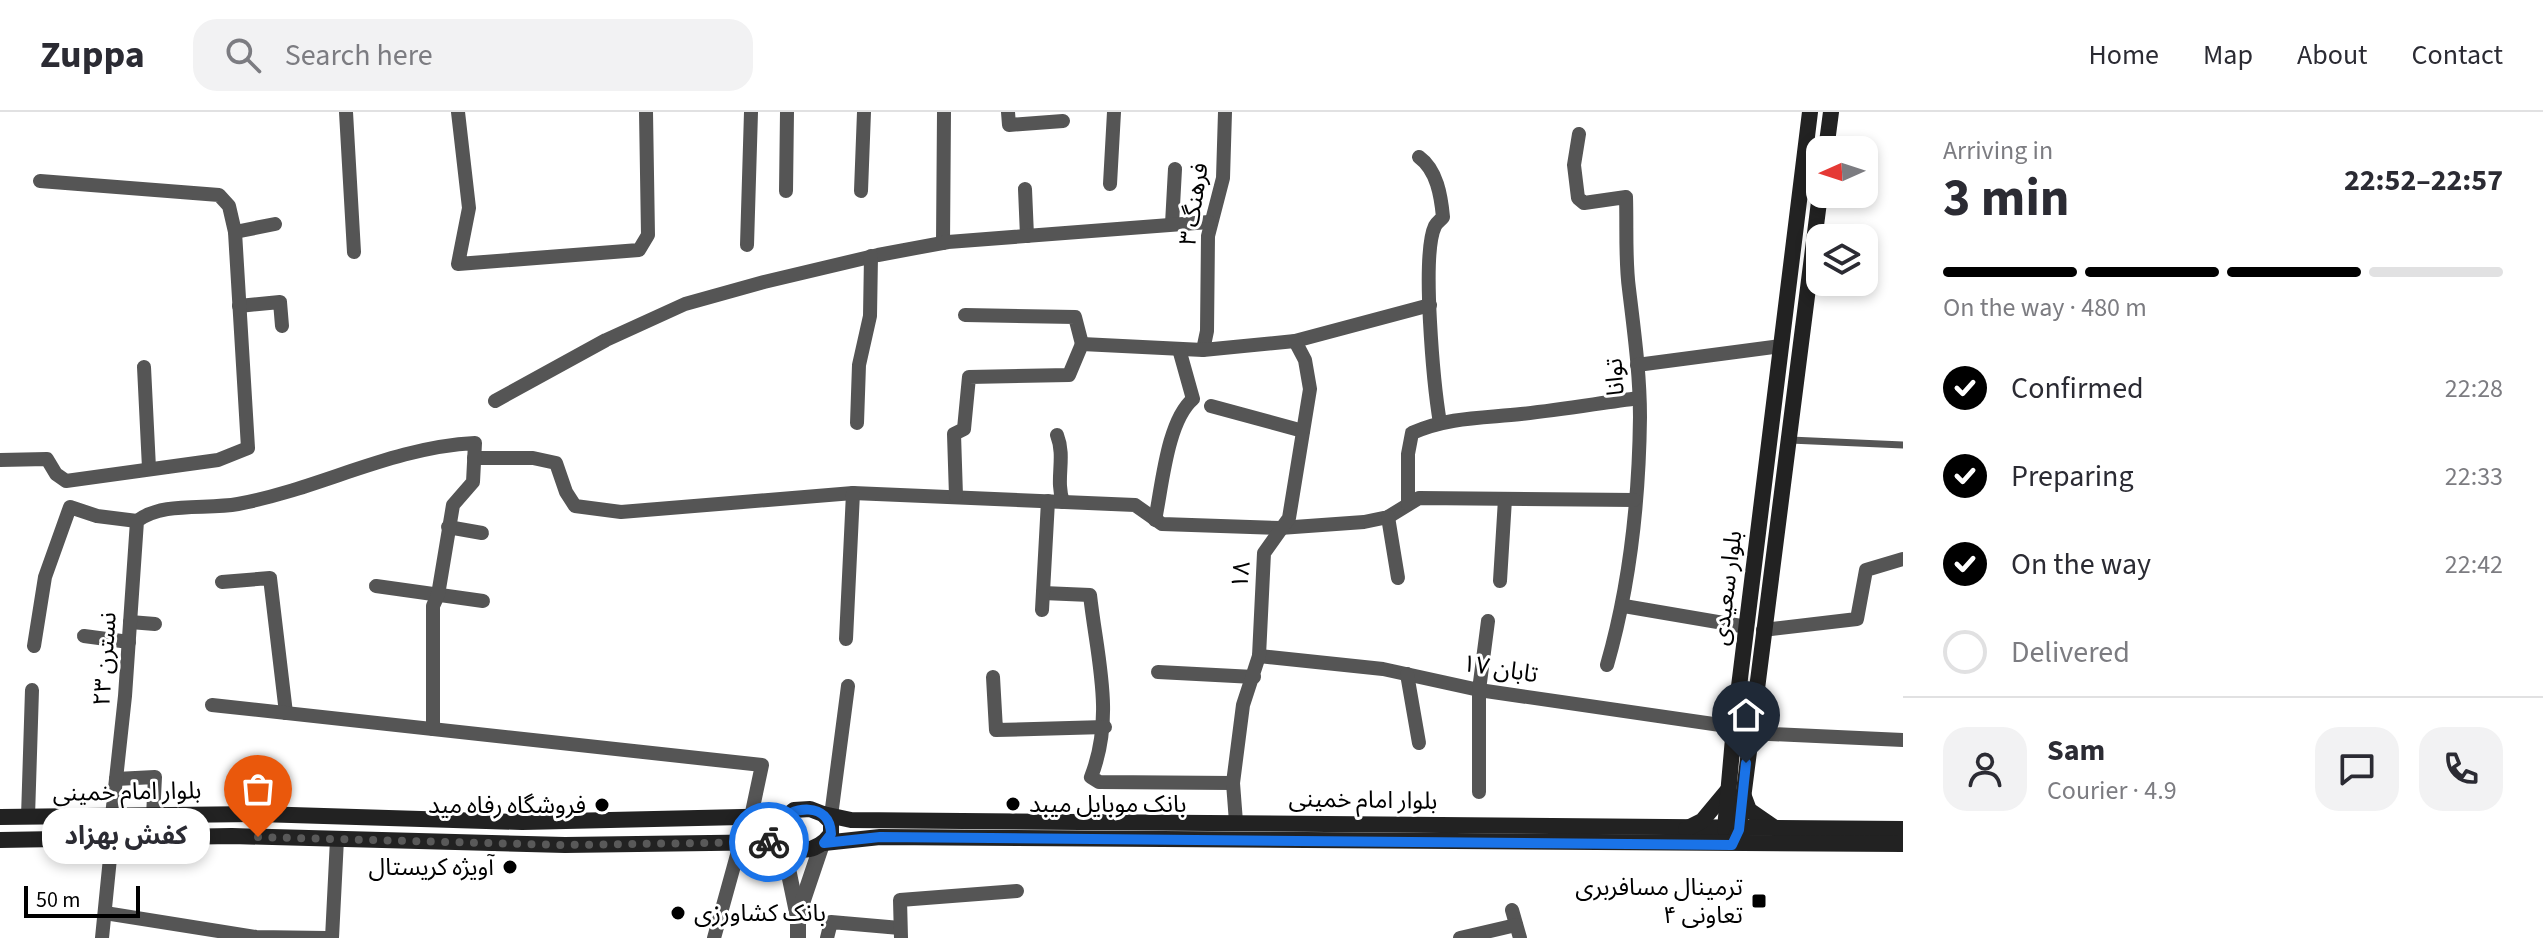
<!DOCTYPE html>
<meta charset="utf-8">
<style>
body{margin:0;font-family:"Source Sans 3","Noto Sans Arabic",sans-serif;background:#f2f2f3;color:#2b2b33;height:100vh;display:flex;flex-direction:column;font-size:30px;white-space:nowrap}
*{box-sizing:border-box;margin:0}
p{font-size:26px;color:#7c7c81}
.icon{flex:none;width:44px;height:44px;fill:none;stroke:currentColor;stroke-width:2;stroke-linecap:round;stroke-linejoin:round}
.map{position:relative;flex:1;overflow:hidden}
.drawer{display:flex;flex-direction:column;background:#fff;width:640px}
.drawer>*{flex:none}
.needle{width:52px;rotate:267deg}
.buttons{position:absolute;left:1806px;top:24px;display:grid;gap:16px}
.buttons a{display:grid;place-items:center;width:72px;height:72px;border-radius:16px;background:#fff;box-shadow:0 4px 12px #0003;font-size:40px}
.scale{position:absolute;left:24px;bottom:20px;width:116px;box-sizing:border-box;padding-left:8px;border:4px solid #000;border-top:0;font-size:22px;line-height:28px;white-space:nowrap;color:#000;-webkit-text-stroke:6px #fff;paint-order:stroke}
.pin{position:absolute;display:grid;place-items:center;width:68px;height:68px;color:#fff;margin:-82px -34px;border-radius:50% 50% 50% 0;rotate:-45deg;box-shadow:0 0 8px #0007}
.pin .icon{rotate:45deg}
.courier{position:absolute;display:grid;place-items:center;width:80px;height:80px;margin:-40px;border:6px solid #1a73e8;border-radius:50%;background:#fff;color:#222;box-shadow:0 2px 10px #0007}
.bubble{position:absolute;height:56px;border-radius:24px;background:#fff;box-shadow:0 4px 12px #0003;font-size:26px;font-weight:700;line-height:56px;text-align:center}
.summary em{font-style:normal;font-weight:700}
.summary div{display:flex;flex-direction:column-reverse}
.summary{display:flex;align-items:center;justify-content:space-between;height:136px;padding:0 40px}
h1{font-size:52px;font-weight:700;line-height:60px}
.bar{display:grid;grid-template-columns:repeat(4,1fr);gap:12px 8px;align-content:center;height:96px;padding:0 40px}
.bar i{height:10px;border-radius:6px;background:#e1e1e2}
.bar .active{background:#000}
.bar p{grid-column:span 4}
.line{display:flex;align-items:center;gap:20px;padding:0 40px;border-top:2px solid #e1e1e2}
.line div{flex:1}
.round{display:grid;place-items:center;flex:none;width:84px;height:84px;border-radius:24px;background:#f2f2f3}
ol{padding:0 40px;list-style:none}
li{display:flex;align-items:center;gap:24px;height:88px}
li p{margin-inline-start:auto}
li .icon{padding:8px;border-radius:50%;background:#000;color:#fff;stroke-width:4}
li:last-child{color:#7c7c81}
li i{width:44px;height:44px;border:4px solid #e1e1e2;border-radius:50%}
header{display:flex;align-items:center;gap:48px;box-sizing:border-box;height:112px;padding:0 40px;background:#fff;border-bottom:2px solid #e1e1e2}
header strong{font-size:38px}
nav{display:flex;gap:44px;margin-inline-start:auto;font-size:28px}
.search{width:560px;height:72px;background:#f2f2f3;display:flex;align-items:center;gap:20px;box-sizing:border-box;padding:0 28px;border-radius:24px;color:#7c7c81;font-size:30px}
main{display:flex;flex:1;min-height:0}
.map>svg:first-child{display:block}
</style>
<header>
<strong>Zuppa</strong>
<div class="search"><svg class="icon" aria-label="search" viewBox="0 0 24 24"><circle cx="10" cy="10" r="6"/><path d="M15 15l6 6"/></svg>Search here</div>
<nav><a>Home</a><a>Map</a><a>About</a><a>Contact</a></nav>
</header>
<main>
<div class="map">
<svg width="1903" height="826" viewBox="0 0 1903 826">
<rect width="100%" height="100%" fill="#fff"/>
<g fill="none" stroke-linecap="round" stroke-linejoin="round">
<path stroke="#555" stroke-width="7" d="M1790 328 1903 333"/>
<g stroke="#555" stroke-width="14">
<path d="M346 0 354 140"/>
<path d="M458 0 469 96 458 152 639 138 648 123 646 0"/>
<path d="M1008 0 1009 13 1063 9"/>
<path d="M1579 22 1574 53 1578 86 1584 91 1626 85C1627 115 1625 148 1629 177 1634 219 1640 262 1640 305 1639 389 1630 473 1607 553"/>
<path d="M1419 45C1437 58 1441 84 1443 105 1441 108 1437 110 1435 114 1421 143 1434 275 1440 311"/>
<path d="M1110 72 1114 0"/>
<path d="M1025 77 1027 124"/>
<path d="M786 79 787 0"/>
<path d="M861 79 864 0"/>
<path d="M1172 112 1175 57"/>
<path d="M235 120 275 112"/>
<path d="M943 131 944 0"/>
<path d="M747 133 751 0"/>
<path d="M239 194 280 190 282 214"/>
<path d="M965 203 1075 205 1082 232"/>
<path d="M1203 238 1207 219 1208 124 1223 66 1225 0"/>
<path d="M1637 253 1781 234"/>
<path d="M144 255 149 356"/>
<path d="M495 289 606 228 685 192 764 170 878 143 948 130 1209 110"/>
<path d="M1211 294 1303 319"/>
<path d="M857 311 859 253 870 204 871 144"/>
<path d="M1057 323C1066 346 1055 367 1063 390"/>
<path d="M474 346H533L556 351 566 380 575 394 621 400 853 381 1135 393 1162 412 1280 416 1364 410 1388 405 1419 386 1634 388"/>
<path d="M0 348 47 347 56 362 66 369 218 348 248 336 235 120 229 94 219 83 40 69"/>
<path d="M956 384 954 322 964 317 969 265 1069 263 1082 232 1203 238 1295 229 1430 193"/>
<path d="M1408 392V342L1412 321C1448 305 1483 306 1521 302 1561 298 1600 291 1639 286"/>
<path d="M1388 405 1398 466"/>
<path d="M1155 408C1162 375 1167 309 1193 287L1179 237"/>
<path d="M448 415 482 421"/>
<path d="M1500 469 1505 387"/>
<path d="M222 470 270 466 286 601"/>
<path d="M376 474 483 489"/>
<path d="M1043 481 1090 483C1097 546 1115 604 1091 665L1099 670 1233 671"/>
<path d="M1624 494 1747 515"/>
<path d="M1042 498 1048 389"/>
<path d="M130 510 155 512"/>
<path d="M1763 518 1857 507 1866 458 1903 447"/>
<path d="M84 524 129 530"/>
<path d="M846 527 853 381"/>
<path d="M34 534 45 465 70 395 97 404 137 409"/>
<path d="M1259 544 1383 557 1479 578 1734 615"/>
<path d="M1158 560 1254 565"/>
<path d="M1407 562 1419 631"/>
<path d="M993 565 996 618 1105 615"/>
<path d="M212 593 762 653 751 705"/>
<path d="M1749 621 1903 628"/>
<path d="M116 667 155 665 153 704"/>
<path d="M1479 680V578L1488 509"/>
<path d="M112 704 125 584 137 409C163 389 206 398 238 392 319 377 392 335 475 331L473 370 453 393 438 483 433 494V617"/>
<path d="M831 704 848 574"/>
<path d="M28 705 32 578"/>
<path d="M1236 710 1233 671 1243 593 1259 544 1264 441 1289 406 1310 277 1305 248 1295 229"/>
<path d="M1512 798 1520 826"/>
<path d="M105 801 256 825 326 826"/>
<path d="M102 826 112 726"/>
<path d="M332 826 337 727"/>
<path d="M714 826 740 732"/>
<path d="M827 826 831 810 900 816"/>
<path d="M901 826 900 788 1017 779"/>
<path d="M1460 826 1516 813"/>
</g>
<g stroke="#555" stroke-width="16">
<path d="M783 733 798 805V826"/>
<path d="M798 803 822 732"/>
</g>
<g stroke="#222" stroke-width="16">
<path d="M1826 38 1831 0"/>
<path d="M1743 682 1749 698 1778 718"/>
<path d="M810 697 823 702 831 710V722C816 742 793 743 775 725V713L794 698Z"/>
<path d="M823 702 851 708 1903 717"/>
<path d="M0 705 259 702 522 710 782 704"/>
<path d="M1686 717 1702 709 1727 679"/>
<path d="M1728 725 1725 717 1734 615 1810 0"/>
<path d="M0 728 232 724 565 733 780 730"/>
<path d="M1734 728 1739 718 1820 82"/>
<path d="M824 731 880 725 1903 732"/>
</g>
</g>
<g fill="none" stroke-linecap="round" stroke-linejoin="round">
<path stroke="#595959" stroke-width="8" stroke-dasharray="0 14.4" d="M258 725 565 733 769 730"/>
<path stroke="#1a73e8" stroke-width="10" d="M769 730H780L775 725V713C791 693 830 689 831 722L824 731 880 725 1732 733 1739 718 1746 651"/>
</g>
<g fill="#000" stroke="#fff" stroke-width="3">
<circle cx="1013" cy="692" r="8"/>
<circle cx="602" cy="693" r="8"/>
<circle cx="510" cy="755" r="8"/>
<rect x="1751" y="781" width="16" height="16" rx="4"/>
<circle cx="678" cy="801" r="8"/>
</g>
<g text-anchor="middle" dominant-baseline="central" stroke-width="6" stroke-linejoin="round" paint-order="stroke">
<g font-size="24" fill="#000" stroke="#fff">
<text transform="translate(1194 92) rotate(-81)">فرهنگ ۳</text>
<text transform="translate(1615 265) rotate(-94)">توانا</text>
<text transform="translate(1241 463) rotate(-85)">۱۸</text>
<text transform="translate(1727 476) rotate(-83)">بلوار سعیدی</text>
<text transform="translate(105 547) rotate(-86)">نسترن ۲۳</text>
<text transform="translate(1500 557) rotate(9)">تابان ۱۷</text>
<text transform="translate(127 680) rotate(-1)">بلوار امام خمینی</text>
<text transform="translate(1363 688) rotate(1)">بلوار امام خمینی</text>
</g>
<g font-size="24" fill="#000" stroke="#fff" text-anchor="end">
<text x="1029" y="692" text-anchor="start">بانک موبایل میبد</text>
<text x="586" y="693">فروشگاه رفاه مید</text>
<text x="494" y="755">آویژه کریستال</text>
<text x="1743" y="775">ترمینال مسافربری<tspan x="1743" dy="28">تعاونی ۴</tspan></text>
<text x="694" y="801" text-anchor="start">بانک کشاورزی</text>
</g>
</g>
</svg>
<div class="buttons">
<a><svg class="needle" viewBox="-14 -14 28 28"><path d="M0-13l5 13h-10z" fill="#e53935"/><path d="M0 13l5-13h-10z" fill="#7c7c81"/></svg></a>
<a><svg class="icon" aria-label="layers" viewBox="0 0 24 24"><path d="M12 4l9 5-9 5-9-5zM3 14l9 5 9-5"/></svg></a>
</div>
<div class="scale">50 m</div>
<div class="pin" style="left:258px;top:725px;background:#ea580c"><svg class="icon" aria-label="bag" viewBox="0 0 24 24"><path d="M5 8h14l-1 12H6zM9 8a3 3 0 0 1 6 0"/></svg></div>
<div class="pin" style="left:1746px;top:651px;background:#1f2937"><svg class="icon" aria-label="home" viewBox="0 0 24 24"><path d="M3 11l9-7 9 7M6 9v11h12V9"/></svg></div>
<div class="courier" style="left:769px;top:730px"><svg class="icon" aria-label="bike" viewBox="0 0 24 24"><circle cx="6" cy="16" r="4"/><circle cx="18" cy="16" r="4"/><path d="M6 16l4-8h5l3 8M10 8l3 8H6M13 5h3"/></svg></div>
<div class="bubble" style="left:42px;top:696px;width:168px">کفش بهزاد</div>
</div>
<section class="drawer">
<div class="summary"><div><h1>3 min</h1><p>Arriving in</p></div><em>22:52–22:57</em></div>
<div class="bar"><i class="active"></i><i class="active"></i><i class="active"></i><i></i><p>On the way · 480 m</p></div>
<ol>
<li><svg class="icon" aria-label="check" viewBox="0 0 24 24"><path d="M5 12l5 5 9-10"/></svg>Confirmed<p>22:28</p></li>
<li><svg class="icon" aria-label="check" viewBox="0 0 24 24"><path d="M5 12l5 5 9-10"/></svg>Preparing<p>22:33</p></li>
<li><svg class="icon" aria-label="check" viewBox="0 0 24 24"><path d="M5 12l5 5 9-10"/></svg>On the way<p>22:42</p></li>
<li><i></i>Delivered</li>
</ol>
<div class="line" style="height:144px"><a class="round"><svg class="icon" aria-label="person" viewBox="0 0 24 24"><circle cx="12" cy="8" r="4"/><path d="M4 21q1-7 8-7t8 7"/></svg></a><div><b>Sam</b><p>Courier · 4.9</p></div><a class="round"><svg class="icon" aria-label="chat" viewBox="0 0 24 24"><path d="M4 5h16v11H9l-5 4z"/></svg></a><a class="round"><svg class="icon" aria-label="phone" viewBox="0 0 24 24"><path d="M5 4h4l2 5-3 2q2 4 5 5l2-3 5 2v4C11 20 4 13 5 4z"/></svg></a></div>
</section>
</main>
